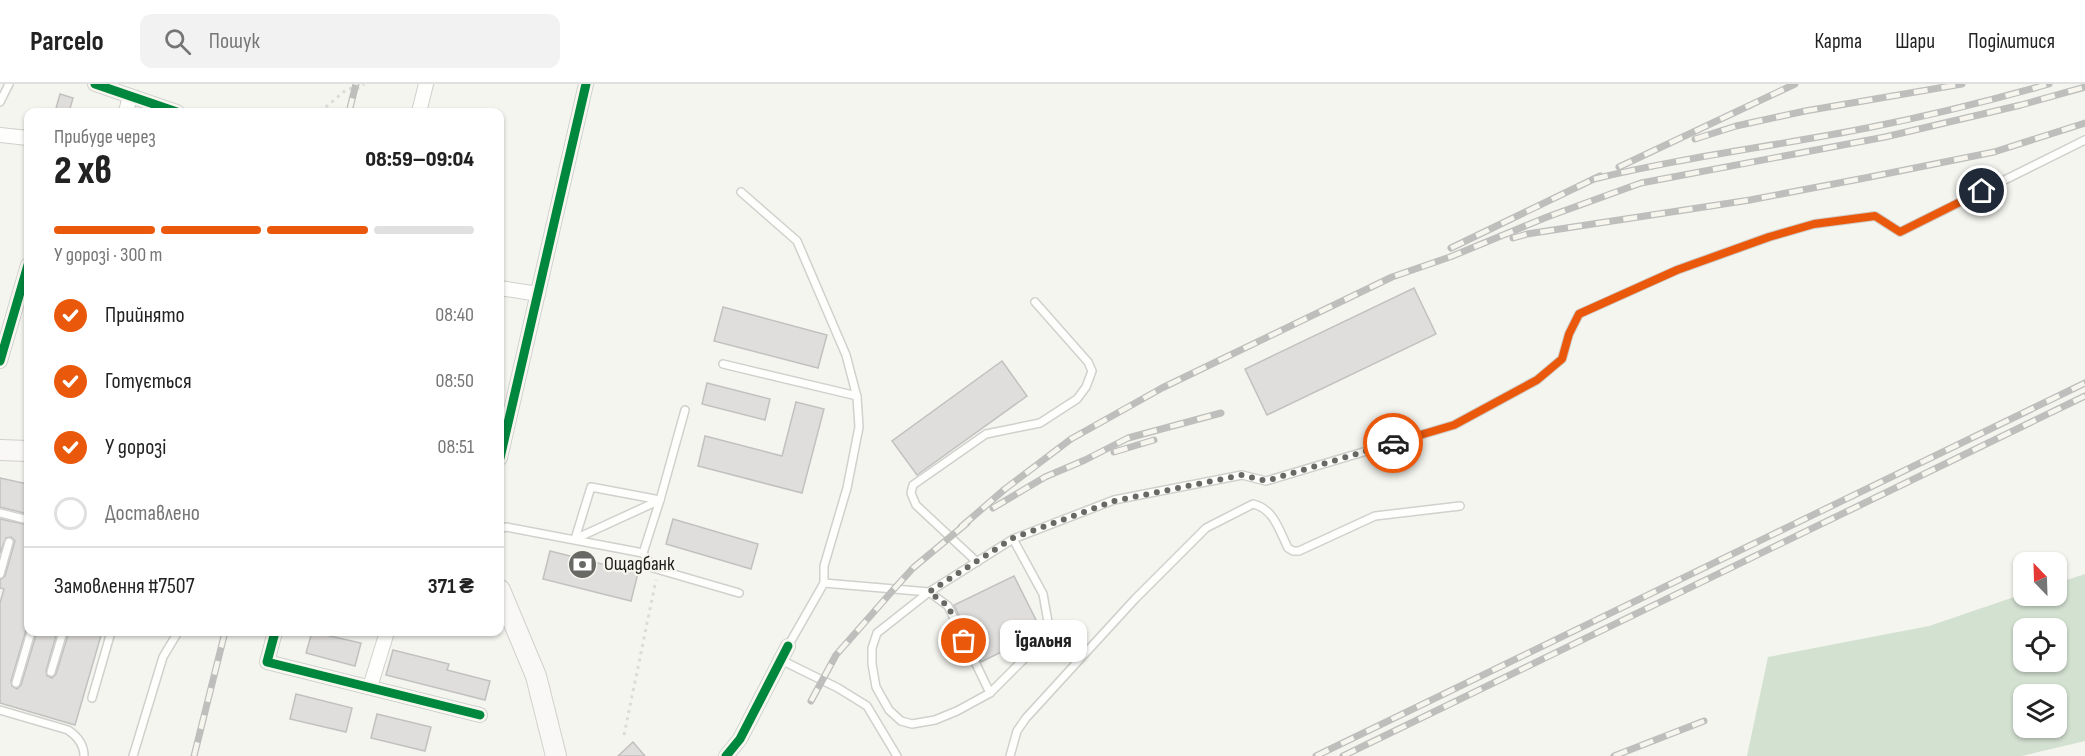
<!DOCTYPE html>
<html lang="uk">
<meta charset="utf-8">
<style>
body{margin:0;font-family:"Sofia Sans Condensed",sans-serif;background:#f2f2f2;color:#222;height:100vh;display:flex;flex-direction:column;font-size:22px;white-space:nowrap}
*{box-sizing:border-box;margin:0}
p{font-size:20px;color:#767676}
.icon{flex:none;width:33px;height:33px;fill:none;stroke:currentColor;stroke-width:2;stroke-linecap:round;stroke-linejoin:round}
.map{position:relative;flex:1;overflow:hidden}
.drawer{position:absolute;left:24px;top:24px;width:480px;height:528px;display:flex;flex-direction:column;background:#fff;border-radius:12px;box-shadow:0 2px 4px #0004}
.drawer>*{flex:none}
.needle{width:39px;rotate:337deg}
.tools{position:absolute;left:2013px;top:468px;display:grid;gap:12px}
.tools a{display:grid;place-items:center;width:54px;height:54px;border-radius:12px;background:#fff;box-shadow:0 2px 4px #0004;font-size:30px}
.pin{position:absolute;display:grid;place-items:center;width:51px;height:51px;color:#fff;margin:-26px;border:3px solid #fff;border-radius:50%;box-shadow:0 2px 6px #0007}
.courier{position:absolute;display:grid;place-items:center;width:60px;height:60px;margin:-30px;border:4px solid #ea580c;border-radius:50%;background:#fff;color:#222;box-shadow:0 2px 8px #0007}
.bubble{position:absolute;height:42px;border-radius:12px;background:#fff;box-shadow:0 2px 4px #0004;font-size:20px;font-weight:800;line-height:42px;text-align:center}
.head em{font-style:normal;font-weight:800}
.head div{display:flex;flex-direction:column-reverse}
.head{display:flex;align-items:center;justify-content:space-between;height:102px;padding:0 30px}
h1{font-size:39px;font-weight:800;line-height:45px}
.bar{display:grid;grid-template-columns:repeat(4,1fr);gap:9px 6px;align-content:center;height:72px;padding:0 30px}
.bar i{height:8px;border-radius:4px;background:#e0e0e0}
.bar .selected{background:#ea580c}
.bar p{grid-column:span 4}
.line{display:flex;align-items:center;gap:15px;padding:0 30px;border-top:2px solid #e0e0e0}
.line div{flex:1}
ol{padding:0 30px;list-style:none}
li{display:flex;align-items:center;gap:18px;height:66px}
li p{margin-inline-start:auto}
li .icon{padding:6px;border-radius:50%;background:#ea580c;color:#fff;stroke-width:4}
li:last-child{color:#767676}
li i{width:33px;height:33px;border:3px solid #e0e0e0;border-radius:50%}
header{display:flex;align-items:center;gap:36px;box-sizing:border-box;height:84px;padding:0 30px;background:#fff;border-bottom:2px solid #e0e0e0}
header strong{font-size:28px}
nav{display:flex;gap:33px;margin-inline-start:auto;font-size:21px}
.search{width:420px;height:54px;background:#f2f2f2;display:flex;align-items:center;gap:15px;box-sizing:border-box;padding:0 21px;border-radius:12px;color:#767676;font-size:22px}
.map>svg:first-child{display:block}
</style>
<header>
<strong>Parcelo</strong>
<div class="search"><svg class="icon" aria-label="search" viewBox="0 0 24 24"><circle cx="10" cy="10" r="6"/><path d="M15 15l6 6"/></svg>Пошук</div>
<nav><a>Карта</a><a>Шари</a><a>Поділитися</a></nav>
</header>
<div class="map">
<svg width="2085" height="672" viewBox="0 0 2085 672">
<rect width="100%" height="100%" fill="#f5f5f0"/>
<path fill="#d3e1d1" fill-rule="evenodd" d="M2085 490V657L2022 672H1747L1768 573 1929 542 2023 510 2056 512 2057 499ZM2024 544H2056V578H2024ZM2024 610H2056V644H2024Z"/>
<g fill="#dfdedd" stroke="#c2c1c0" stroke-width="1.5">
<path d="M60 10 73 14 69 28H55Z"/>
<path d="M1414 204 1436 250 1267 331 1245 285Z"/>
<path d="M723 223 827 251 818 284 714 257Z"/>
<path d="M1002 277 1027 312 917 391 892 357Z"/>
<path d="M707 299 770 315 765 336 702 320Z"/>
<path d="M796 318 824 325 802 409 698 382 705 352 782 372Z"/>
<path d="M0 394 28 400V430L0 423Z"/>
<path d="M0 435 28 441V543L26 546 11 597 12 602 17 605 21 601 37 548H57L46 587 47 592 52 594 56 590 69 548H102L75 641 0 619V519L4 505 0 504V496L5 492 15 457 11 453 6 454 0 469Z"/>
<path d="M673 435 758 460 751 485 666 460Z"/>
<path d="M550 467 638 489 631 517 543 495Z"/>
<path d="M1014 492 1042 548 981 578 954 521Z"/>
<path d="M312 548 361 559 355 582 306 569Z"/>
<path d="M393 566 449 580 447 586 490 597 485 616 386 591Z"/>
<path d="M296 610 352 624 346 648 290 635Z"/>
<path d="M377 630 431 643 425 667 371 654Z"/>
<path d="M633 658 645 672H618Z"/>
</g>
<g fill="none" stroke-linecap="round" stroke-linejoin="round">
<defs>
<g id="lane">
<path d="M0 18 9 0"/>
<path d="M741 108 797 157 846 271 857 313 859 343 847 404 824 482V499L788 562"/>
<path d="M723 280 857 312"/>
<path d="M0 429 28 436"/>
<path d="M500 445 506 443 643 469 653 484 739 509"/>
<path d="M575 455 660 416 685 326"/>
<path d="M575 455 591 403 660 416 643 469"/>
<path d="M1013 455 1043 510 1050 549 990 609 957 627 935 636 912 640 901 637 889 626 876 603 872 580V564L877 549 929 508 1013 455 1114 416 1242 391 1266 397 1454 341 1537 296 1562 275 1569 250 1579 230 1677 186 1769 153 1814 140 1875 132 1900 148 2085 56"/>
<path d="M977 478 916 421 911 409 913 401 986 350 1040 339 1077 315 1086 303 1092 287 1088 278 1035 218"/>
<path d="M0 490 9 458"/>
<path d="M824 499 929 508 948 522 990 609"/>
<path d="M781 576 838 604 867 622 897 672"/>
<path d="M51 588 63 548"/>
<path d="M16 599 31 548"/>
<path d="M92 614 111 548"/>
<path d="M0 626 68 646C77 652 84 661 84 672"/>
<path d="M133 672 163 573 178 548"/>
<path d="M1010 672 1017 647 1026 634 1135 515 1206 444 1253 420C1274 425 1279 446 1288 464L1293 467H1299L1375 432 1460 422"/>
</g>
<g id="street">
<path d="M95 0 177 28"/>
<path d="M126 28 130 12"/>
<path d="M419 28 426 0"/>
<path d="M0 51 28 54"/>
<path d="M500 204 538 210"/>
<path d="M0 277 28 181"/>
<path d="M500 374 586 0"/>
<path d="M275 548 267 578 480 631"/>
<path d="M370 603 387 548"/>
<path d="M726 672 740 655 788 562"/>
</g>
<g id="secondary">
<path d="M0 366 28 367"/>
<path d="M500 506 536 592 556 672"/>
</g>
</defs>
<use href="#lane" stroke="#d0d0cc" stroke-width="10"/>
<use href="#street" stroke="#d0d0cc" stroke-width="16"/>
<use href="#secondary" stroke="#d0d0cc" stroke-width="22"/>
<g stroke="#dbdbd9" stroke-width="3" stroke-dasharray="3 4.5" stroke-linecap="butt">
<path d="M320 28 347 5 360 4 364 0"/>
<path d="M624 651 656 496"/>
</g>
<use href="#lane" stroke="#fefefd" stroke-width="7"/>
<use href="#street" stroke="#fefefd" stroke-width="14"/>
<use href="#secondary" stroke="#faf8f7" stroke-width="20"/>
<defs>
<g id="rail">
<path d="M349 28 356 0"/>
<path d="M1695 55 1736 42 1805 27 1962 0"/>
<path d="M1619 83 1795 0"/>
<path d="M1594 95C1684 73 1776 62 1867 44 1928 32 1989 17 2049 0"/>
<path d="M1513 154 1527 150 1750 116 1870 93 1994 68 2085 39"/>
<path d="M1451 164 1600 92"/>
<path d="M1114 368 1154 356"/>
<path d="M993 424 1045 393 1085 376 1128 354 1221 329"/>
<path d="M961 443 1005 405 1071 355 1162 304 1392 193 1450 173 1547 133 1641 99 1885 53 2021 21 2085 3"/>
<path d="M811 617 836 571 894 505 913 484 967 439"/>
<path d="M194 672 225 548"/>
<path d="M1316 672 2085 299"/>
<path d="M1343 672 2085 312"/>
<path d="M1614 672 1704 637"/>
</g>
</defs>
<use href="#rail" stroke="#bebebd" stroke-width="7"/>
<use href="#rail" stroke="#f7f6ee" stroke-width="4.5" stroke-dasharray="14" stroke-linecap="butt"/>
<defs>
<g id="cycleway">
<path d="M95 0 177 28"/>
<path d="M0 277 28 181"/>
<path d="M500 374 586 0"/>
<path d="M275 548 267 578 480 631"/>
<path d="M726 672 740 655 788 562"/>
</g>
</defs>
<use href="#cycleway" stroke="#f7f6ee" stroke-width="13"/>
<use href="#cycleway" stroke="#00873e" stroke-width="9"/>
</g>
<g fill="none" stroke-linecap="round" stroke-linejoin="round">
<path stroke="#686864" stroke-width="6" stroke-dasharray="0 10.8" d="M964 557 948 522 929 508 1013 454 1114 417 1242 391 1266 397 1393 359"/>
<path stroke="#ea580c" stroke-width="8" d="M1393 359 1454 341 1537 296 1562 275 1569 250 1579 230 1677 186 1769 153 1814 140 1875 132 1900 148 1982 107"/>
</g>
<defs>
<symbol id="bank-disc" viewBox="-11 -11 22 22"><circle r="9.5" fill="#686864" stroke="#f7f6ee"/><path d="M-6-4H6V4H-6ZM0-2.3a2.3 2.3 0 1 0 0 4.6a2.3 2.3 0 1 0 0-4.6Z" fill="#fff"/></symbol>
</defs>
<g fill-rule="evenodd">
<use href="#bank-disc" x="566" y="464" width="33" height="33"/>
</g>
<g text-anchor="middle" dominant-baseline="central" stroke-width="4.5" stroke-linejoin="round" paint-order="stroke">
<g font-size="20" fill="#1c1c19" stroke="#f7f6ee" text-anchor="start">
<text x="604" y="480">Ощадбанк</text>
</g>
</g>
</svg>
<div class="tools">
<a><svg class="needle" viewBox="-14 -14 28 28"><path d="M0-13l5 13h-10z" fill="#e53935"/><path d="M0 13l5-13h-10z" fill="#767676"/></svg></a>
<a><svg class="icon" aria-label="locate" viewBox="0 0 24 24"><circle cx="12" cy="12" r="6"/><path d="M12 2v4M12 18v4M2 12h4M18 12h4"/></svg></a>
<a><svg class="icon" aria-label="layers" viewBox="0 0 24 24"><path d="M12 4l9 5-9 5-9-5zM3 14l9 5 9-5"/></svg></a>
</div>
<div class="pin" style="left:964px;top:557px;background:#ea580c"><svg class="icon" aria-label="bag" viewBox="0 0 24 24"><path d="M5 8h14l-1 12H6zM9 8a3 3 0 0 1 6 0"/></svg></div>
<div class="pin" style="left:1982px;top:107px;background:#1f2937"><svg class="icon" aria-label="home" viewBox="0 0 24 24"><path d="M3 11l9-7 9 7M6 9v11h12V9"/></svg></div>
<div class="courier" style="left:1393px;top:359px"><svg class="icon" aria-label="car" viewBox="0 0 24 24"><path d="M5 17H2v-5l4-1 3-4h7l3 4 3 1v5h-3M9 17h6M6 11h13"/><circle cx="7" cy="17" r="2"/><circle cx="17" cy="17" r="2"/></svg></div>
<div class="bubble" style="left:1000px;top:536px;width:87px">Їдальня</div>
<section class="drawer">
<div class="head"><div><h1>2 хв</h1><p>Прибуде через</p></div><em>08:59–09:04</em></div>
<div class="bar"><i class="selected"></i><i class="selected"></i><i class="selected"></i><i></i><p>У дорозі · 300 m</p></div>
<ol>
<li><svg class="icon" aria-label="check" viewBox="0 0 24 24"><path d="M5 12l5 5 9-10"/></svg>Прийнято<p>08:40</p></li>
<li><svg class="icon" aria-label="check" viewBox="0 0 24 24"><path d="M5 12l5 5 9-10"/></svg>Готується<p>08:50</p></li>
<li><svg class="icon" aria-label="check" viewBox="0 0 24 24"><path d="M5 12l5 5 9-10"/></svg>У дорозі<p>08:51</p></li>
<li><i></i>Доставлено</li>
</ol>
<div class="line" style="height:78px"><div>Замовлення #7507</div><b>371 ₴</b></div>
</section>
</div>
